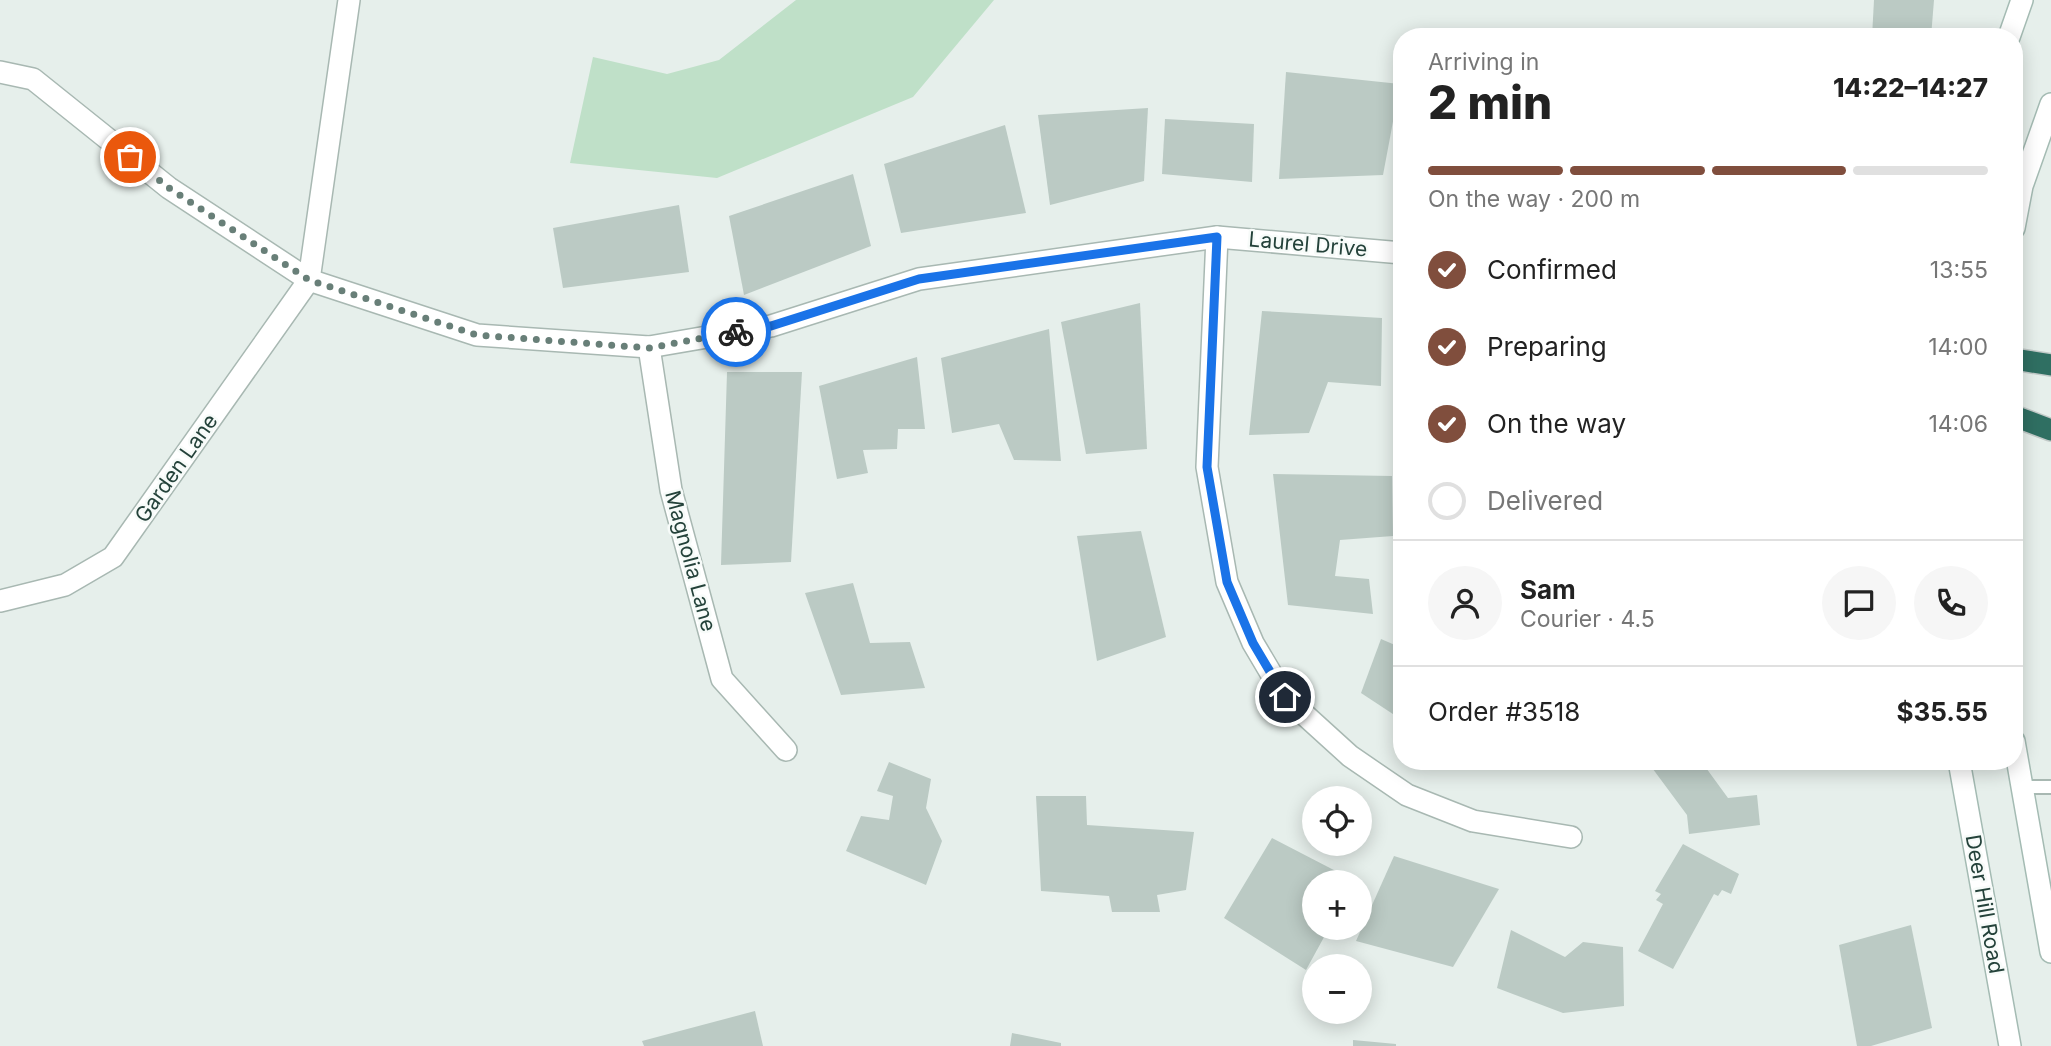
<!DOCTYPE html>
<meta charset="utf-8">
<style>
body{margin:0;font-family:Inter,sans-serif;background:#f6f6f6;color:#222;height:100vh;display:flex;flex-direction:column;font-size:26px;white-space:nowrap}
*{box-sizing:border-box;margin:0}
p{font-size:23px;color:#767676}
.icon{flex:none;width:38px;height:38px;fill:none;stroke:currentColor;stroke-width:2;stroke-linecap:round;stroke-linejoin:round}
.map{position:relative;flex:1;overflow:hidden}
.side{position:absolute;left:1393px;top:28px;width:630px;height:742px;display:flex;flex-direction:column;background:#fff;border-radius:28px;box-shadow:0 4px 18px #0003}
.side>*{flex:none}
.tools{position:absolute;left:1302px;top:786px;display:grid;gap:14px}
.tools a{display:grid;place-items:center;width:70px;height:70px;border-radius:50%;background:#fff;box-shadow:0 4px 18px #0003;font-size:35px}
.pin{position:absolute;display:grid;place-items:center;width:60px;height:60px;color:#fff;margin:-30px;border:4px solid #fff;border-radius:50%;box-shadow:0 2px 7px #0007}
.courier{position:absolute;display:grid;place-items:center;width:70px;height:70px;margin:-35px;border:5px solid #1a73e8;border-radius:50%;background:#fff;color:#222;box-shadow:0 2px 9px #0007}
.overview em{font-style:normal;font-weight:800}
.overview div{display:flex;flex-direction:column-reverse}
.overview{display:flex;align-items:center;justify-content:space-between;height:119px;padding:0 35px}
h1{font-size:46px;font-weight:800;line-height:52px}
.bar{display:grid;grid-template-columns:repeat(4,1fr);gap:10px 7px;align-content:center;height:84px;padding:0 35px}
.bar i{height:9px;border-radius:5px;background:#e0e0e0}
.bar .current{background:#804e3d}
.bar p{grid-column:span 4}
.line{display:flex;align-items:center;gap:18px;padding:0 35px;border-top:2px solid #e0e0e0}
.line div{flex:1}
.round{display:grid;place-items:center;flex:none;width:74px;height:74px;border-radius:37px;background:#f6f6f6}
ol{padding:0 35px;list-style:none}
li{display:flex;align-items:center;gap:21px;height:77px}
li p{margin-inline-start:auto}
li .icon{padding:7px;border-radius:50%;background:#804e3d;color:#fff;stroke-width:4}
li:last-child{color:#767676}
li i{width:38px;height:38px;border:4px solid #e0e0e0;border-radius:50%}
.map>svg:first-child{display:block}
</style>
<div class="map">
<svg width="2051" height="1046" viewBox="0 0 2051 1046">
<rect width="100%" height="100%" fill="#e6efeb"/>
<path fill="#bfe0c8" d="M796 0H994L913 97 717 178 570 163 593 57 667 74 719 60Z"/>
<g fill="#bbcac4">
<path d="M1874 0H1934L1931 37H1872Z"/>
<path d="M1286 72 1400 84 1383 175 1279 179Z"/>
<path d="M1148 108 1144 181 1050 205 1038 115Z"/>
<path d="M1165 119 1254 124 1252 182 1162 174Z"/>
<path d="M1005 125 1026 213 901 233 884 164Z"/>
<path d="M853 174 871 246 744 295 729 216Z"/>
<path d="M679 205 689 272 563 288 553 228Z"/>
<path d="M1140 303 1147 449 1086 454 1061 322Z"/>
<path d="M1262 311 1382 318 1381 386 1328 382 1309 433 1249 435Z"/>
<path d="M1400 328H1402V383L1398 382Z"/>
<path d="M1049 329 1061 461 1014 460 999 424 952 433 941 358Z"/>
<path d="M917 357 925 429H898L897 449 863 450 868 473 837 479 819 386Z"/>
<path d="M727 372H802L791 562 721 565Z"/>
<path d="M1273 474 1392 476 1393 536 1340 540 1335 576 1369 579 1373 614 1288 605Z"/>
<path d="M1141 531 1166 637 1097 661 1077 536Z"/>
<path d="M853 583 870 643 910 642 925 688 841 695 805 593Z"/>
<path d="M1381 639 1402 648V720L1361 693Z"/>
<path d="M1647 761H1701L1728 798 1757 795 1760 825 1689 834 1687 815Z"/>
<path d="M889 762 931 779 926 808 942 841 926 885 846 851 861 816 889 820 893 796 877 791Z"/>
<path d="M1036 796H1086L1087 825 1194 832 1186 890 1157 895 1160 912H1112L1109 896 1041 891Z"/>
<path d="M1272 838 1357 882H1314V928H1329L1306 970 1224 918Z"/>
<path d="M1683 844 1739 874 1731 894 1722 890 1718 896 1714 894 1673 969 1638 951 1663 904 1656 900 1661 894 1655 891Z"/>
<path d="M1394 856 1499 889 1453 967 1356 941Z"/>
<path d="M1911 925 1932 1028 1871 1046H1857L1839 945Z"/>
<path d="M1511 930 1565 957 1583 942 1623 947 1624 1006 1563 1013 1497 988Z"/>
<path d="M755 1011 763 1046H644L642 1041Z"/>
<path d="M1012 1033 1061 1043V1046H1010Z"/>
<path d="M1353 1040 1396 1044V1046H1353Z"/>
</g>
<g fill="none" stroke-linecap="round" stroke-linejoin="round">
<defs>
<path id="lane" d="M2022 787H2051"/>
<g id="street">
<path d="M0 72 33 79 169 188 309 280 477 335 649 347 771 326 919 279 1217 237 1402 253"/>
<path d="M1217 237 1207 467 1227 582 1253 643 1285 697 1350 756 1407 795 1473 821 1571 837"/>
<path d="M649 347 671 490 722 679 786 750"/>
<path d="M0 601 65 585 113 557 309 280 349 0"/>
</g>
<g id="secondary">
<path d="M2009 37 2022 0"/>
<path d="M2014 228 2022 186 2051 104"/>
<path d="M2014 741 2051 952"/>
<path d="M1959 761 2010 1046"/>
</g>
<g id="highway">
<path d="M2014 359 2051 365"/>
<path d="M2014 416 2051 430"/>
</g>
</defs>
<use href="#lane" stroke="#a8b8b2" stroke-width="16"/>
<use href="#street" stroke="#a8b8b2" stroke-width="24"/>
<use href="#secondary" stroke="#a4bbb3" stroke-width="24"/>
<use href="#highway" stroke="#c2cac8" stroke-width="24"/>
<use href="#lane" stroke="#fff" stroke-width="12"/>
<use href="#street" stroke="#fff" stroke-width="21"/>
<use href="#secondary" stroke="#fff" stroke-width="21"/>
<use href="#highway" stroke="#2f6f62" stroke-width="21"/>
</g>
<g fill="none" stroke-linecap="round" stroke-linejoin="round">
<path stroke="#687f78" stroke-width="7" stroke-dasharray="0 12.6" d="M130 157 169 188 309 280 477 335 649 348 736 332"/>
<path stroke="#1a73e8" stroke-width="9" d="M736 332 771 326 919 279 1217 237 1207 467 1227 582 1253 643 1285 697"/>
</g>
<g text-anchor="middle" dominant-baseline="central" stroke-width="5" stroke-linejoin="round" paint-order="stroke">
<g font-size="21" fill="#24423a" stroke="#f7fbf9">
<text transform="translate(1308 244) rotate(5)">Laurel Drive</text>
<text transform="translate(176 468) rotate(-55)">Garden Lane</text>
<text transform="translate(691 561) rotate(75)">Magnolia Lane</text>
<text transform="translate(1985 904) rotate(80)">Deer Hill Road</text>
</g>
</g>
</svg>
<div class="tools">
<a><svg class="icon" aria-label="locate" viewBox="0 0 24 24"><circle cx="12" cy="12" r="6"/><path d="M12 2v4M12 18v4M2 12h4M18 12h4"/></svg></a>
<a>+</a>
<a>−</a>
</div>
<div class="pin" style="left:130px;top:157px;background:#ea580c"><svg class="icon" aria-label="bag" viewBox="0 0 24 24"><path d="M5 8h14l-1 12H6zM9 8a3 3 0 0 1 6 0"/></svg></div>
<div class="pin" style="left:1285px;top:697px;background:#1f2937"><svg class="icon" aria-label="home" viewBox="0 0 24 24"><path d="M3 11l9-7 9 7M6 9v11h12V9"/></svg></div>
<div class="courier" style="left:736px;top:332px"><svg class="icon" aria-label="bike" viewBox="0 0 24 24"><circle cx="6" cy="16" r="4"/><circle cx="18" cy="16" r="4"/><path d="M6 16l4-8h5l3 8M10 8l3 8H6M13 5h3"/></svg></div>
<section class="side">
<div class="overview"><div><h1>2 min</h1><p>Arriving in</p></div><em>14:22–14:27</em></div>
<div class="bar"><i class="current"></i><i class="current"></i><i class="current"></i><i></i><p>On the way · 200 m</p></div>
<ol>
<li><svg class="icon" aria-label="check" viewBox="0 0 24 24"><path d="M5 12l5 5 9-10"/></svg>Confirmed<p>13:55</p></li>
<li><svg class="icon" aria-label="check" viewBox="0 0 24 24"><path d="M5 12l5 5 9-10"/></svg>Preparing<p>14:00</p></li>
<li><svg class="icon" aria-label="check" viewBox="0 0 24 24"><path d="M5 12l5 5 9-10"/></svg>On the way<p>14:06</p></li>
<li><i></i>Delivered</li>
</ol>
<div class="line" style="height:126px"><a class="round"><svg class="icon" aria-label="person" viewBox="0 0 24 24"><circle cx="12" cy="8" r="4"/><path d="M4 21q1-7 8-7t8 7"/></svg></a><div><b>Sam</b><p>Courier · 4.5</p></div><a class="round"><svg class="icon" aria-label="chat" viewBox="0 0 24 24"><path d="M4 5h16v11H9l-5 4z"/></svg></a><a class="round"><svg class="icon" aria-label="phone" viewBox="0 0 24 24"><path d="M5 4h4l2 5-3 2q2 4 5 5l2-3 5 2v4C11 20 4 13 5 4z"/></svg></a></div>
<div class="line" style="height:91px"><div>Order #3518</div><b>$35.55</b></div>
</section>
</div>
